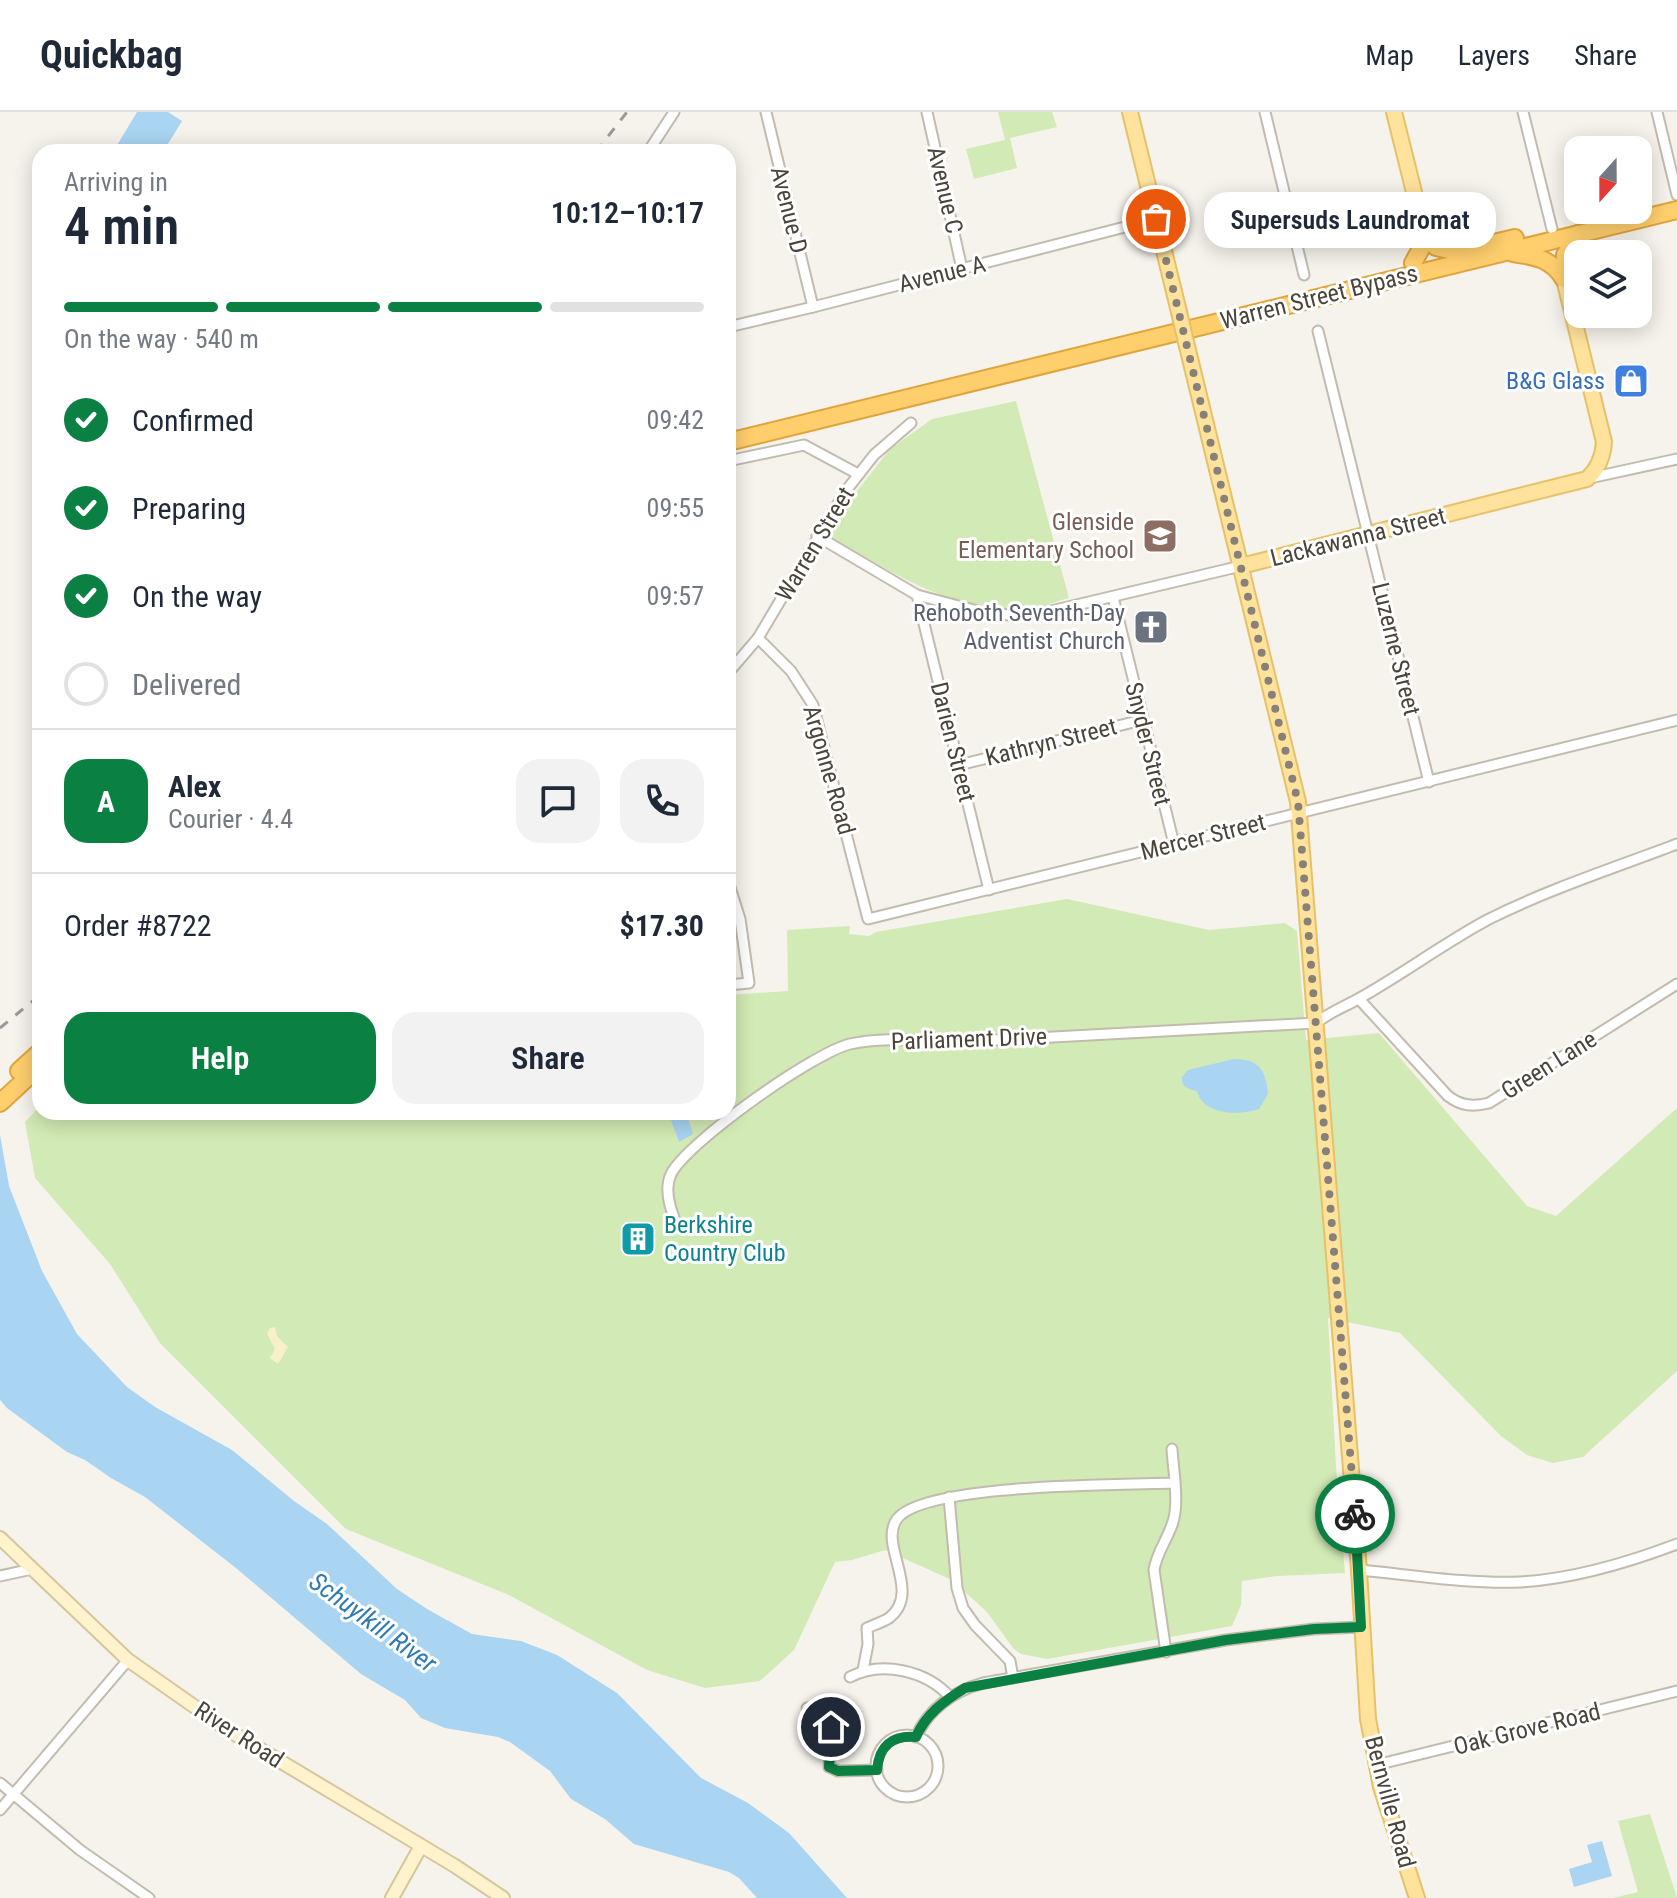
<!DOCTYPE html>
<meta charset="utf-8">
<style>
body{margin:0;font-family:"Roboto Condensed",sans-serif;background:#f2f2f3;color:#1f2937;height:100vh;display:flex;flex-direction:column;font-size:30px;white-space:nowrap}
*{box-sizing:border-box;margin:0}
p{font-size:26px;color:#747a83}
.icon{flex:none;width:44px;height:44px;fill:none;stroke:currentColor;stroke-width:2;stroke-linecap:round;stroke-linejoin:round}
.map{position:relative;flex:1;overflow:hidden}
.details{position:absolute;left:32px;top:32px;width:704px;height:976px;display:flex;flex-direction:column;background:#fff;border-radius:24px;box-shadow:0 4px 20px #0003}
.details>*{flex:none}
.needle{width:52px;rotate:201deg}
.buttons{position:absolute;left:1564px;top:24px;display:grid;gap:16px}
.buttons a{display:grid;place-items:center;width:88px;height:88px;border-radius:16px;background:#fff;box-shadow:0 4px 20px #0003;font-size:40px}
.pin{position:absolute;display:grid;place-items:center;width:68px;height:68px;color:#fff;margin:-34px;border:4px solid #fff;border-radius:50%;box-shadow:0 2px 8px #0007}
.courier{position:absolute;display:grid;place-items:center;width:80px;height:80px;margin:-40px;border:6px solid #0b8043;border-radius:50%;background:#fff;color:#222;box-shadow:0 2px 10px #0007}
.bubble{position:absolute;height:56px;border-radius:24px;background:#fff;box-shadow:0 4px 20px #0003;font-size:26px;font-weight:600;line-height:56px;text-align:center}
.summary em{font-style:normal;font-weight:600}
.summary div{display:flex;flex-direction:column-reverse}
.summary{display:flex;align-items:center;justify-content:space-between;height:136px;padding:0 32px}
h1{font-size:52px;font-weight:600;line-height:60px}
.bar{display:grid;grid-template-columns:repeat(4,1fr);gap:12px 8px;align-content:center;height:96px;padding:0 32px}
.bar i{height:10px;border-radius:6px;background:#e0e1e3}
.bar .on{background:#0b8043}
.bar p{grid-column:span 4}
.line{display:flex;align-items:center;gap:20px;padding:0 32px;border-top:2px solid #e0e1e3}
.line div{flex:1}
.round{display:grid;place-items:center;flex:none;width:84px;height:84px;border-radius:24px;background:#f2f2f3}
ol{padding:0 32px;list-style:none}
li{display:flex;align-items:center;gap:24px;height:88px}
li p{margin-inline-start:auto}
li .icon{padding:8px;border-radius:50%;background:#0b8043;color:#fff;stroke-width:4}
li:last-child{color:#747a83}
li i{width:44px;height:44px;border:4px solid #e0e1e3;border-radius:50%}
.primary-button{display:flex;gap:16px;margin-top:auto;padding:16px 32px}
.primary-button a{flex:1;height:92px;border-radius:24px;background:#0b8043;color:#fff;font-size:32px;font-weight:600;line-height:92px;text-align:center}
.primary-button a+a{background:#f2f2f3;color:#1f2937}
header{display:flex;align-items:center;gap:48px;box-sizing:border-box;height:112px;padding:0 40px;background:#fff;border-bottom:2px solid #e0e1e3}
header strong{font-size:38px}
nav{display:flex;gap:44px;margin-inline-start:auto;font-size:28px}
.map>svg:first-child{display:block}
</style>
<header>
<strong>Quickbag</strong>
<nav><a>Map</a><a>Layers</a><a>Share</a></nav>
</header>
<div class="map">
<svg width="1677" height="1786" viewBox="0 0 1677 1786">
<rect width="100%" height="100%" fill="#f6f3ec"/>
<g fill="#d2eab5">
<path d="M998 0H1052L1057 15 1010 26 1017 56 974 67 966 37 1005 28Z"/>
<path d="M1016 289 1069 486C1057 489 1045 494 1033 496 959 506 894 460 832 427L831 417 846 393 890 337 932 307Z"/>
<path d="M1067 787 1209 818 1285 811 1297 819 1306 928 1379 921 1527 1094 1556 1104 1677 996V1259L1583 1345 1553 1351 1527 1343 1501 1324 1400 1221 1328 1206 1336 1355 1345 1461 1277 1464 1242 1469 1241 1493 1232 1514 1047 1547 1021 1542 1013 1536 987 1500 952 1468 885 1438 852 1448 835 1450 794 1538 760 1569 705 1576 647 1558 509 1483 346 1417 160 1231 110 1152 35 1066 25 1010 40 994V1000H728V883L788 879 787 818 850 814 849 822 869 824 876 820Z"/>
<path d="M1650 1702 1677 1786H1613L1638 1780 1618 1709Z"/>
</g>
<path fill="#f9efc9" d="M275 1215 277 1224 288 1235 278 1252 270 1246 275 1237 267 1222 270 1216Z"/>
<g fill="#a9d4f2">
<path d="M137 0H168L182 9 163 40H113Z"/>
<path d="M1234 947C1259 947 1266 958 1268 982L1259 997C1239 1004 1203 1003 1197 979 1188 977 1181 975 1182 965L1188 958Z"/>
<path d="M668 1000H686L693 1022 679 1030Z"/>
<path d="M0 1023 9 1074 42 1159 77 1222 127 1275 155 1295 232 1338 294 1389 327 1412 397 1477 427 1497 472 1522 521 1529 557 1543 617 1581 701 1666 748 1691 789 1721 847 1786H757L739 1766 729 1760 634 1732 605 1707 571 1687 550 1659 510 1630 498 1625 445 1616 421 1606 405 1588 361 1562 236 1456 145 1385 111 1366 85 1348 67 1340 7 1296 0 1288Z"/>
<path d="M1602 1729 1612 1764 1574 1775 1569 1757 1592 1750 1587 1733Z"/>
</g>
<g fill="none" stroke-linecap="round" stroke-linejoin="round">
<defs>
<g id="street">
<path d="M766 0 813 195"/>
<path d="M927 0 962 157"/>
<path d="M1265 0 1304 163"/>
<path d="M1523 0 1552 117"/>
<path d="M1657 0 1677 83"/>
<path d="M648 40 674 0"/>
<path d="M728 215 813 195 1156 107"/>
<path d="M1318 219 1429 670"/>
<path d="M728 349 804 333 858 362"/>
<path d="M1590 366 1677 347"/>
<path d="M817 424 917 483 985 501 1010 503 1051 499 1241 454"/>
<path d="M917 483 989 778"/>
<path d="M1113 485 1174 732"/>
<path d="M758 526 791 559 813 593 868 807 1677 608"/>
<path d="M728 561 758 526 845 380 874 343 911 311"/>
<path d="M959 653 1142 608"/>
<path d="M728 769 740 807 749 871 728 873"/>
<path d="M1359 887 1448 984C1461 994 1473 995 1489 991L1677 872"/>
<path d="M678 1115C671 1100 663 1079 671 1062 687 1030 815 940 850 932 891 923 936 931 977 929 1090 923 1203 917 1316 911 1330 900 1344 895 1358 887 1403 862 1444 831 1489 807 1549 777 1614 756 1677 732"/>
<path d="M949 1385 957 1476 963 1496 975 1513 1010 1549 1013 1566"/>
<path d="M1359 1458C1413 1463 1467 1472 1520 1470 1574 1467 1627 1451 1677 1432"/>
<path d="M0 1464 32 1457"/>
<path d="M1166 1540 1154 1458C1157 1437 1173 1421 1175 1400 1178 1380 1173 1357 1172 1337"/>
<path d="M863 1558 868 1532 867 1516C874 1513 883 1510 889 1506 923 1480 878 1433 897 1407 924 1371 1124 1373 1174 1371"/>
<path d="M850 1565C882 1548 927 1559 950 1585"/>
<path d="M807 1596 831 1615 829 1655 838 1659 877 1658"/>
<circle cx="907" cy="1654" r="31"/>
<path d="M916 1625C928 1597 954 1579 983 1571L1226 1528 1314 1517 1361 1515"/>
<path d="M1376 1653 1677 1579"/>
<path d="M0 1671 80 1738 149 1786"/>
<path d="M0 1698 128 1548"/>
</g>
<g id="secondary">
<path d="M0 1426 128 1548 228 1618 455 1754 503 1786"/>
<path d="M392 1786 421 1734"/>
</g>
<g id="primary">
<path d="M1130 0 1179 200"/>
<path d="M1394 0 1424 120V128"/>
<path d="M1186 230 1298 690 1359 1458 1368 1607 1381 1675 1417 1786"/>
<path d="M1241 454 1587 367C1598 357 1603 345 1604 330L1564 167"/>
</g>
<g id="highway">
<path d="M1424 120 1436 135 1458 140"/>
<path d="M1464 138 1515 126"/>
<path d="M1513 141C1535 144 1552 147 1564 167"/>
<path d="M1413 151 1423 133"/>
<path d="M1564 167 1565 143 1578 122"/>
<path d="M728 330 1677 98"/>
<path d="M19 959 40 940"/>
<path d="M0 991 40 954"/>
</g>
</defs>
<use href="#street" stroke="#c2bbae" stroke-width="13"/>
<use href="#secondary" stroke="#d6c79b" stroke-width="16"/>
<use href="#primary" stroke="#e6c16a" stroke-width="18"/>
<use href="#highway" stroke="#e0a43c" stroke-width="20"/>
<use href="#street" stroke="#fff" stroke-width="9"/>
<use href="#secondary" stroke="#fff3cd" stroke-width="12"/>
<use href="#primary" stroke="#ffe39c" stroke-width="14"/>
<use href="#highway" stroke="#ffcf6e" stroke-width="16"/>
<g stroke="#9a9a9a" stroke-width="3" stroke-dasharray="10 10" stroke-linecap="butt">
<path d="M596 40 627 0"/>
<path d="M0 916 40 883"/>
</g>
<defs>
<path id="primary-bridge" d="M1179 200 1186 230"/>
</defs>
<use href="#primary-bridge" stroke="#e6c16a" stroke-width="18" stroke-linecap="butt"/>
<use href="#primary-bridge" stroke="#ffe39c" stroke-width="14"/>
</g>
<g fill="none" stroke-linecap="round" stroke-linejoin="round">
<path stroke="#878178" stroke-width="8" stroke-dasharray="0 14.4" d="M1156 107 1298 690 1355 1402"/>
<path stroke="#0b8043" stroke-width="10" d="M831 1615 829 1655 838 1659 877 1658C879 1634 892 1623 916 1625 926 1602 944 1589 965 1576L1226 1528 1314 1517 1361 1515 1355 1402"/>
</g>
<defs>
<symbol id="shop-square" viewBox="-11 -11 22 22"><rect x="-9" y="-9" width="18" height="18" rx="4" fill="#3f7fe0" stroke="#fff"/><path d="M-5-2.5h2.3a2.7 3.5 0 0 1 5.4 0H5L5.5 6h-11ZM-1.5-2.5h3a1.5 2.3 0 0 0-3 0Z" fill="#fff"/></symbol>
<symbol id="school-square" viewBox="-11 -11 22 22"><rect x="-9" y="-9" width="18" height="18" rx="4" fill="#8d6e63" stroke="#fff"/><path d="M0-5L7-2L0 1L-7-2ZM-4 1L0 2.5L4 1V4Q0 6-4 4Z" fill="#fff"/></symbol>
<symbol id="church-square" viewBox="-11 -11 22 22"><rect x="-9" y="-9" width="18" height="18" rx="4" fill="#6b7280" stroke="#fff"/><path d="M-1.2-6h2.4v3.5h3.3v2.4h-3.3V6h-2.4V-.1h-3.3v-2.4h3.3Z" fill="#fff"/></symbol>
<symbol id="building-square" viewBox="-11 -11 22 22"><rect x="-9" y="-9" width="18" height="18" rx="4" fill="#0f9aa8" stroke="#fff"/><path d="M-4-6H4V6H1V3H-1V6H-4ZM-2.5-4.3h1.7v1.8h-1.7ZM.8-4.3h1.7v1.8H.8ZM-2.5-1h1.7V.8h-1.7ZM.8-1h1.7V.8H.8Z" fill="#fff"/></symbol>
</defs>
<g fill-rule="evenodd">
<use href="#shop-square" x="1611" y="249" width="40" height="40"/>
<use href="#school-square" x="1140" y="404" width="40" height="40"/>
<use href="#church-square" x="1131" y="495" width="40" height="40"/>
<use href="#building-square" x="618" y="1107" width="40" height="40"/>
</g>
<g text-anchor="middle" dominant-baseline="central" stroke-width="6" stroke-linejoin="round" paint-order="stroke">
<g font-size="24" fill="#4b4439" stroke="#fff">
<text transform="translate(945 78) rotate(77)">Avenue C</text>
<text transform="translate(789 98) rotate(76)">Avenue D</text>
<text transform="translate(942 162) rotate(-14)">Avenue A</text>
<text transform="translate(1319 185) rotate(-14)">Warren Street Bypass</text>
<text transform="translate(1358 425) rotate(-14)">Lackawanna Street</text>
<text transform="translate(815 432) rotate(-59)">Warren Street</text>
<text transform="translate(1396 537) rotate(76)">Luzerne Street</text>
<text transform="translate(953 630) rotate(76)">Darien Street</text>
<text transform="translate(1051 630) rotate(-14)">Kathryn Street</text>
<text transform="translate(1148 632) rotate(76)">Snyder Street</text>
<text transform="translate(829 658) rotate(74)">Argonne Road</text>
<text transform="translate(1203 725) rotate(-14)">Mercer Street</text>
<text transform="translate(969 927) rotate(-2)">Parliament Drive</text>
<text transform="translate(1549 953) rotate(-32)">Green Lane</text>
<text transform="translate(1527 1617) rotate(-14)">Oak Grove Road</text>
<text transform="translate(239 1623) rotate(33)">River Road</text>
<text transform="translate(1390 1690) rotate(75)">Bernville Road</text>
</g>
<g font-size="24" fill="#366cbe" stroke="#fff" text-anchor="end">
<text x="1605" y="269">B&amp;G Glass</text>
</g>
<g font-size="24" fill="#785e54" stroke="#fff" text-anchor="end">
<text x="1134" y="410">Glenside<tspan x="1134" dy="28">Elementary School</tspan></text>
</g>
<g font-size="24" fill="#5b616d" stroke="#fff" text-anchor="end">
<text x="1125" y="501">Rehoboth Seventh-Day<tspan x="1125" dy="28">Adventist Church</tspan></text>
</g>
<g font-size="24" fill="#0d838f" stroke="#fff" text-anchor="start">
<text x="664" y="1113">Berkshire<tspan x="664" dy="28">Country Club</tspan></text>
</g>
<g font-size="26" font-style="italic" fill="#2e7ab2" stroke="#fff">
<text transform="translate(373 1510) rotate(36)">Schuylkill River</text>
</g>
</g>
</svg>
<div class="buttons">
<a><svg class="needle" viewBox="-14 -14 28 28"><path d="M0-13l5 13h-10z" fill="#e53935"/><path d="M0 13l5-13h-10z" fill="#747a83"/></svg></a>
<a><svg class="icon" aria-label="layers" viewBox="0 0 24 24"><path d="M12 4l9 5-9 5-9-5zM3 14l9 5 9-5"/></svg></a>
</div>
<div class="pin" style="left:1156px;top:107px;background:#ea580c"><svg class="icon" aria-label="bag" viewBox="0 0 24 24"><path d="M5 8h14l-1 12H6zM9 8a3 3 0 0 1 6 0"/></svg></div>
<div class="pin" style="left:831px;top:1615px;background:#1f2937"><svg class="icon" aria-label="home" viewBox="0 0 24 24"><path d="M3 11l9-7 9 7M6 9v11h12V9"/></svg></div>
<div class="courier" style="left:1355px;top:1402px"><svg class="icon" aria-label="bike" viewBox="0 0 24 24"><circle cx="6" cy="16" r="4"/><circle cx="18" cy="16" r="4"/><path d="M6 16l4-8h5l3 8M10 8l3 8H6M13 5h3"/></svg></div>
<div class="bubble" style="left:1204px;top:80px;width:292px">Supersuds Laundromat</div>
<section class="details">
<div class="summary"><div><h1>4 min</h1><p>Arriving in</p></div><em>10:12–10:17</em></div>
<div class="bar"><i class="on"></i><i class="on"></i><i class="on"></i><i></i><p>On the way · 540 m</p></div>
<ol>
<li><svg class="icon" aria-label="check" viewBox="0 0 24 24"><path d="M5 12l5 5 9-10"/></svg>Confirmed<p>09:42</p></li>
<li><svg class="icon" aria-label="check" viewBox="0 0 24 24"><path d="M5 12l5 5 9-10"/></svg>Preparing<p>09:55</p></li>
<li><svg class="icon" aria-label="check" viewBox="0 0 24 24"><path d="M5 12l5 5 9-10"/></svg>On the way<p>09:57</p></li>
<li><i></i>Delivered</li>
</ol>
<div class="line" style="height:144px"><b class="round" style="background:#0b8043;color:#fff">A</b><div><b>Alex</b><p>Courier · 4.4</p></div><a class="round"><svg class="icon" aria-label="chat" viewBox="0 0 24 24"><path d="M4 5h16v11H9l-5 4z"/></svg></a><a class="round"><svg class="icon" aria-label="phone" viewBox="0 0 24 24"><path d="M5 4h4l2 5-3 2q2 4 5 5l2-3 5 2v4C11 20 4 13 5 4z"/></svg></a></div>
<div class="line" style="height:104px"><div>Order #8722</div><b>$17.30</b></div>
<div class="primary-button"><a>Help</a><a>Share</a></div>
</section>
</div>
